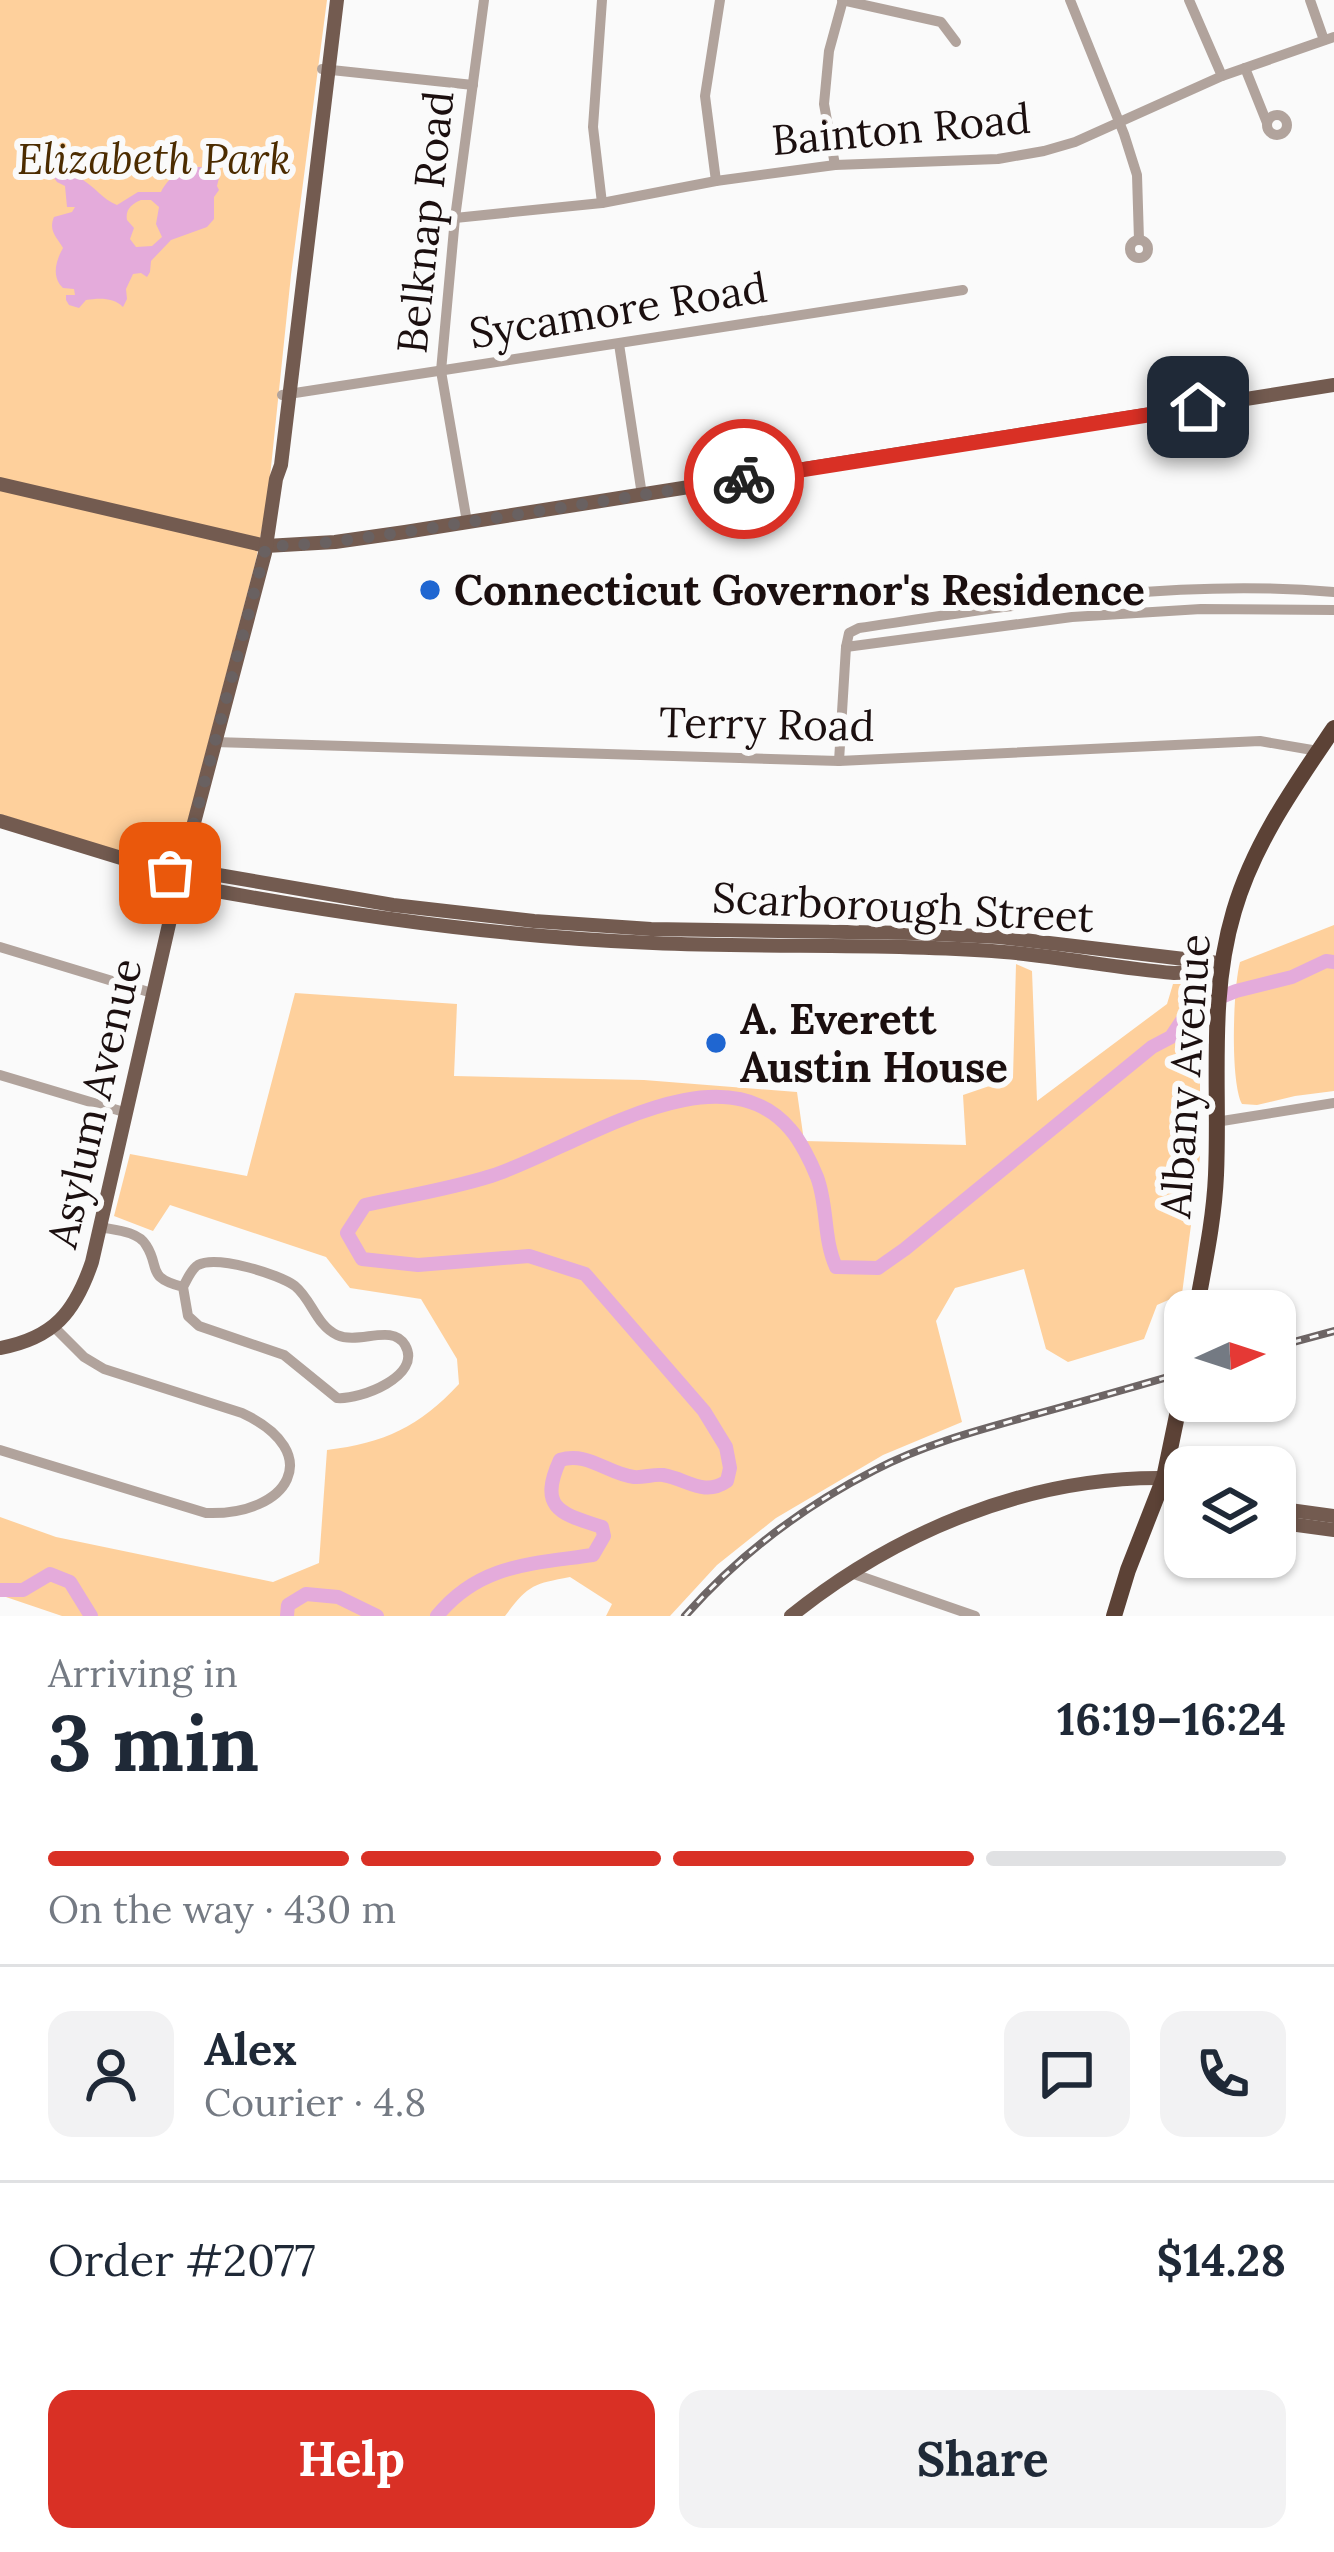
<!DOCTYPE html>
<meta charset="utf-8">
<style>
body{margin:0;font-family:Lora,serif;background:#f2f2f3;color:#1f2937;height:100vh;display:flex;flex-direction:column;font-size:45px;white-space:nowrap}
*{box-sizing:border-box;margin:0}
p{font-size:39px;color:#747a83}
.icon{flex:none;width:66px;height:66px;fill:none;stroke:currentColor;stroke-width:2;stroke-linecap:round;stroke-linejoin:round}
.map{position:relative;height:1616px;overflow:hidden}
.details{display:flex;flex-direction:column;background:#fff;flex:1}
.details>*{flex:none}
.needle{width:78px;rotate:87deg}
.tools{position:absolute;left:1164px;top:1290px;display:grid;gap:24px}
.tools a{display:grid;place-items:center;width:132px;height:132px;border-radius:24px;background:#fff;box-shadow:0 3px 9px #0004;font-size:60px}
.pin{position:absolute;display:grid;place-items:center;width:102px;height:102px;color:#fff;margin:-51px;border-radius:24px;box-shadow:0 6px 18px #0006}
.courier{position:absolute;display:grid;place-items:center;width:120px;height:120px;margin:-60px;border:9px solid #d93025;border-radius:50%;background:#fff;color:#222;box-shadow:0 3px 15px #0007}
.head em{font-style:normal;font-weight:700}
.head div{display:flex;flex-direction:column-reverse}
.head{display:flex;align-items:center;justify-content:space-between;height:204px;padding:0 48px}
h1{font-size:78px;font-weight:700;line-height:90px}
.bar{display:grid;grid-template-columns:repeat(4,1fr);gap:18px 12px;align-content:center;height:144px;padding:0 48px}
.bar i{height:15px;border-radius:9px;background:#e0e1e3}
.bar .on{background:#d93025}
.bar p{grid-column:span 4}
.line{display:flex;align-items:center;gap:30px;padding:0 48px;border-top:3px solid #e0e1e3}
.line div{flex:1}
.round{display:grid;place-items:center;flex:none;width:126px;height:126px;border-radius:24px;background:#f2f2f3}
.action{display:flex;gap:24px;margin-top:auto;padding:24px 48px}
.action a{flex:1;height:138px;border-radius:24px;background:#d93025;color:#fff;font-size:48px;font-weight:700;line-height:138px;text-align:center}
.action a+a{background:#f2f2f3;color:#1f2937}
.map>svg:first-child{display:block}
</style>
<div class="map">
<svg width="1334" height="1616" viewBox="0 0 1334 1616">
<rect width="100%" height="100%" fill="#fafafa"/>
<g fill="#fed09c">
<path d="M0 0H327L291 275 268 496 256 560 180 851 166 863H156L0 814Z"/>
<path d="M1334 925V1091L1295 1096 1257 1105 1242 1104C1230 1081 1233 988 1240 962Z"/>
<path d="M1016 964 1032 971 1037 1101 1167 1004 1173 984H1195L1200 995V1156L1182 1294 1157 1305 1144 1339 1068 1362 1046 1349 1024 1269 955 1288 936 1321 962 1422 883 1455 776 1518 717 1565 670 1616H606L612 1604 570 1577C533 1584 528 1585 505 1616H62L0 1595V1517L56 1537 273 1582 319 1563 327 1450C384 1443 419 1427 459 1384L457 1359 421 1299 350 1288 326 1257 170 1205 153 1231 114 1216 130 1154 247 1176 295 993 457 1004 454 1076 644 1080 797 1092 804 1141 966 1145 963 1095 1013 1078Z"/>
</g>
<path fill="#e4abdb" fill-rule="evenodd" d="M33 140 58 141C60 148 58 155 60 161 63 175 74 175 83 180 96 188 102 199 117 205L138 192H161C170 174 188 164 210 168L219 178 217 186 219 190 214 197V219L207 227 171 240 151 261 150 272 147 277 141 273 133 274 126 289 127 299 123 307C113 297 99 298 86 300L79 308 69 305 66 300V295H75L74 289 63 288C51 277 56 260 63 248 57 237 48 231 54 217L72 212 75 207H67L65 186 57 182 48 169 32 172 21 160 20 148ZM141 200H151L159 207 156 224 162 237 152 246 136 247 130 239 134 228 127 220C125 209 132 204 141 200Z"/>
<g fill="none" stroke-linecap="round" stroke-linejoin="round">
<g stroke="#e4abdb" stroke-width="14">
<path d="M0 1590H23L50 1574 70 1582 91 1616"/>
<path d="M287 1616 288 1605 306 1594 338 1597 377 1616"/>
<path d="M437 1616C479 1564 531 1564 593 1555L604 1536 602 1527C563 1514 537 1510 560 1460 587 1451 608 1474 634 1477 643 1478 653 1474 663 1475 687 1479 704 1497 727 1481L730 1468 726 1447 704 1411 585 1274 529 1256 418 1265 362 1259 347 1233 365 1205C406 1196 450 1189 491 1176 571 1151 718 1044 790 1129 800 1140 811 1162 817 1177 828 1206 823 1238 836 1267L878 1268 905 1249 1152 1047 1171 1037 1183 1019 1199 1006 1236 991 1292 977 1326 961 1334 962"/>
</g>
<g stroke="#b1a39c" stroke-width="10">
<path d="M602 0 593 127 602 203"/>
<path d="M842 0 941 22 956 42"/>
<path d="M1070 0 1124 134 1137 175 1139 240"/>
<path d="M1189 0 1222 76"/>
<path d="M1310 0 1324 40"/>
<path d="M1245 68 1267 123"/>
<path d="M322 69 473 85"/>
<circle cx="1277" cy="125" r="10"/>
<path d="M835 165 824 104 829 51 843 0"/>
<path d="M716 181 705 96 720 0"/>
<path d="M455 218 602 203 716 181 835 165 998 159 1044 151 1075 142 1222 76 1334 37"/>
<circle cx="1139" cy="249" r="9"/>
<path d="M619 344 642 495"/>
<path d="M282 395 963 290"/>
<path d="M467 522 441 371 455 218 484 0"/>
<path d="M846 647 1072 617 1201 609 1334 610"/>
<path d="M214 742 839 761 1260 741 1318 751"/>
<path d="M839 761 846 647 849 633 859 628C1015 605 1176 578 1334 592"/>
<path d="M0 947 152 993"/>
<path d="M0 1075 124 1112"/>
<path d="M1216 1122 1334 1103"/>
<path d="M100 1227C114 1230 138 1231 146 1245 161 1268 145 1277 183 1287L188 1316 199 1326 284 1355 337 1398C360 1400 423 1376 405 1345 392 1323 359 1345 337 1335 316 1325 312 1300 295 1286 279 1274 217 1255 198 1265 191 1269 187 1280 183 1287"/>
<path d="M0 1450 206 1513C289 1516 327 1453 242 1413L104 1369 84 1357 54 1327"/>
<path d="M851 1573 975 1616"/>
</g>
<g stroke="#735b50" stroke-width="14">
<path d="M0 484 266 546 335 542 405 532 1334 385"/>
<path d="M0 821 180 876 190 886C343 915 497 937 653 943 766 948 879 943 992 951 1053 955 1113 968 1174 973L1201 972 1221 964"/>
<path d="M180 876 195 871 393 905 534 921 651 929 915 933 999 937 1218 963"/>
<path d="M0 1348C54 1338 75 1312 92 1262L180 876 265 553 276 479 281 465 337 0"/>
<path d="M1164 1478 1185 1492"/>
<path d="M1275 1508 1334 1516"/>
<path d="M1275 1522 1334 1530"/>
<path d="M791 1616C894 1533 1025 1478 1158 1478 1167 1478 1175 1475 1185 1476"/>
</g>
<g stroke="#5c4236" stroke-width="16">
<path d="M1196 1311C1204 1266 1214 1221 1216 1175 1220 1086 1208 998 1234 911 1254 843 1294 787 1334 728"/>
<path d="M1114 1616 1128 1570 1164 1478 1185 1377"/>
</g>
<defs>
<g id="rail">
<path d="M1275 1347 1334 1331"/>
<path d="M685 1616C738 1556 804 1506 875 1470 925 1444 979 1430 1033 1415 1084 1401 1134 1387 1185 1372"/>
</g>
</defs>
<use href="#rail" stroke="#6d6565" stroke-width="8"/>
<use href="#rail" stroke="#fafafa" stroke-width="3" stroke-dasharray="9" stroke-linecap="butt"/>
</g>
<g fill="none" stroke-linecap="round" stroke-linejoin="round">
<path stroke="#696161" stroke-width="12" stroke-dasharray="0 21.6" d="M170 873 180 876 266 547 333 542 405 532 744 479"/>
<path stroke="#d93025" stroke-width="15" d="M744 479 1198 407"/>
</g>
<g fill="#1f66d1" stroke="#fafafa" stroke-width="4.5">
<circle cx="430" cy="590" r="12"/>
<circle cx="716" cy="1043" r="12"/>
</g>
<g text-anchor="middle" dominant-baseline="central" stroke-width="12" stroke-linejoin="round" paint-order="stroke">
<g font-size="42" fill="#1b0f0f" stroke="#fafafa">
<text transform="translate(901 129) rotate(-5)">Bainton Road</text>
<text transform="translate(425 222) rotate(-84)">Belknap Road</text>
<text transform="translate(618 310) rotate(-9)">Sycamore Road</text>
<text transform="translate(767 724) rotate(1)">Terry Road</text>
<text transform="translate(903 907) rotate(3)">Scarborough Street</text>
<text transform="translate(1185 1076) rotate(-86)">Albany Avenue</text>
<text transform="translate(94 1103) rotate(-77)">Asylum Avenue</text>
</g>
<g font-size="42" font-style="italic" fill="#4c2c00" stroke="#fafafa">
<text x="154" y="159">Elizabeth Park</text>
</g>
<g font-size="42" font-weight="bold" fill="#1b0f0f" stroke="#fafafa" text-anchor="start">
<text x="454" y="590">Connecticut Governor's Residence</text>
<text x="740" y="1019">A. Everett<tspan x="740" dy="48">Austin House</tspan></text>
</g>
</g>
</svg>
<div class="tools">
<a><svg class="needle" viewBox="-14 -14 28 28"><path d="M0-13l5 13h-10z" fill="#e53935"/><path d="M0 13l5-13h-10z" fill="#747a83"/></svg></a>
<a><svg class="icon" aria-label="layers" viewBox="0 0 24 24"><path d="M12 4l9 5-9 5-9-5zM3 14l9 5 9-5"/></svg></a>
</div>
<div class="pin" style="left:170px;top:873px;background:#ea580c"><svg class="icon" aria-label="bag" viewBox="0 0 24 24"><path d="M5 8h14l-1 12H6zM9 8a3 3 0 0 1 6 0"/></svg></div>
<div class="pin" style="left:1198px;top:407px;background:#1f2937"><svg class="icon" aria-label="home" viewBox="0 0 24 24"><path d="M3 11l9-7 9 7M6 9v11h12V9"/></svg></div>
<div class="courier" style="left:744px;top:479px"><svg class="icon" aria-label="bike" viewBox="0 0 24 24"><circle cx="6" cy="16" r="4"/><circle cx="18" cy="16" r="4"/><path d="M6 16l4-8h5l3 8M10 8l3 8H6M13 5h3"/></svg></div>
</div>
<section class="details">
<div class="head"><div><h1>3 min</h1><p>Arriving in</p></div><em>16:19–16:24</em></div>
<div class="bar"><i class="on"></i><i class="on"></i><i class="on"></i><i></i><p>On the way · 430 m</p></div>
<div class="line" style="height:216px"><a class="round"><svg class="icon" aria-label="person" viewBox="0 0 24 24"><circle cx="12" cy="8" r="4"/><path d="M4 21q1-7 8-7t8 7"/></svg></a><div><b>Alex</b><p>Courier · 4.8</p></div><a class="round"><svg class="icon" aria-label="chat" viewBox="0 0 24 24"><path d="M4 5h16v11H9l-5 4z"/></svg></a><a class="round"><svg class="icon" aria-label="phone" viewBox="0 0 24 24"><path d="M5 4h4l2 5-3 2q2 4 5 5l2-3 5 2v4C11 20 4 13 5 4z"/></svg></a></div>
<div class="line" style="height:156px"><div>Order #2077</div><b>$14.28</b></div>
<div class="action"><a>Help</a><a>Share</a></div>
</section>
